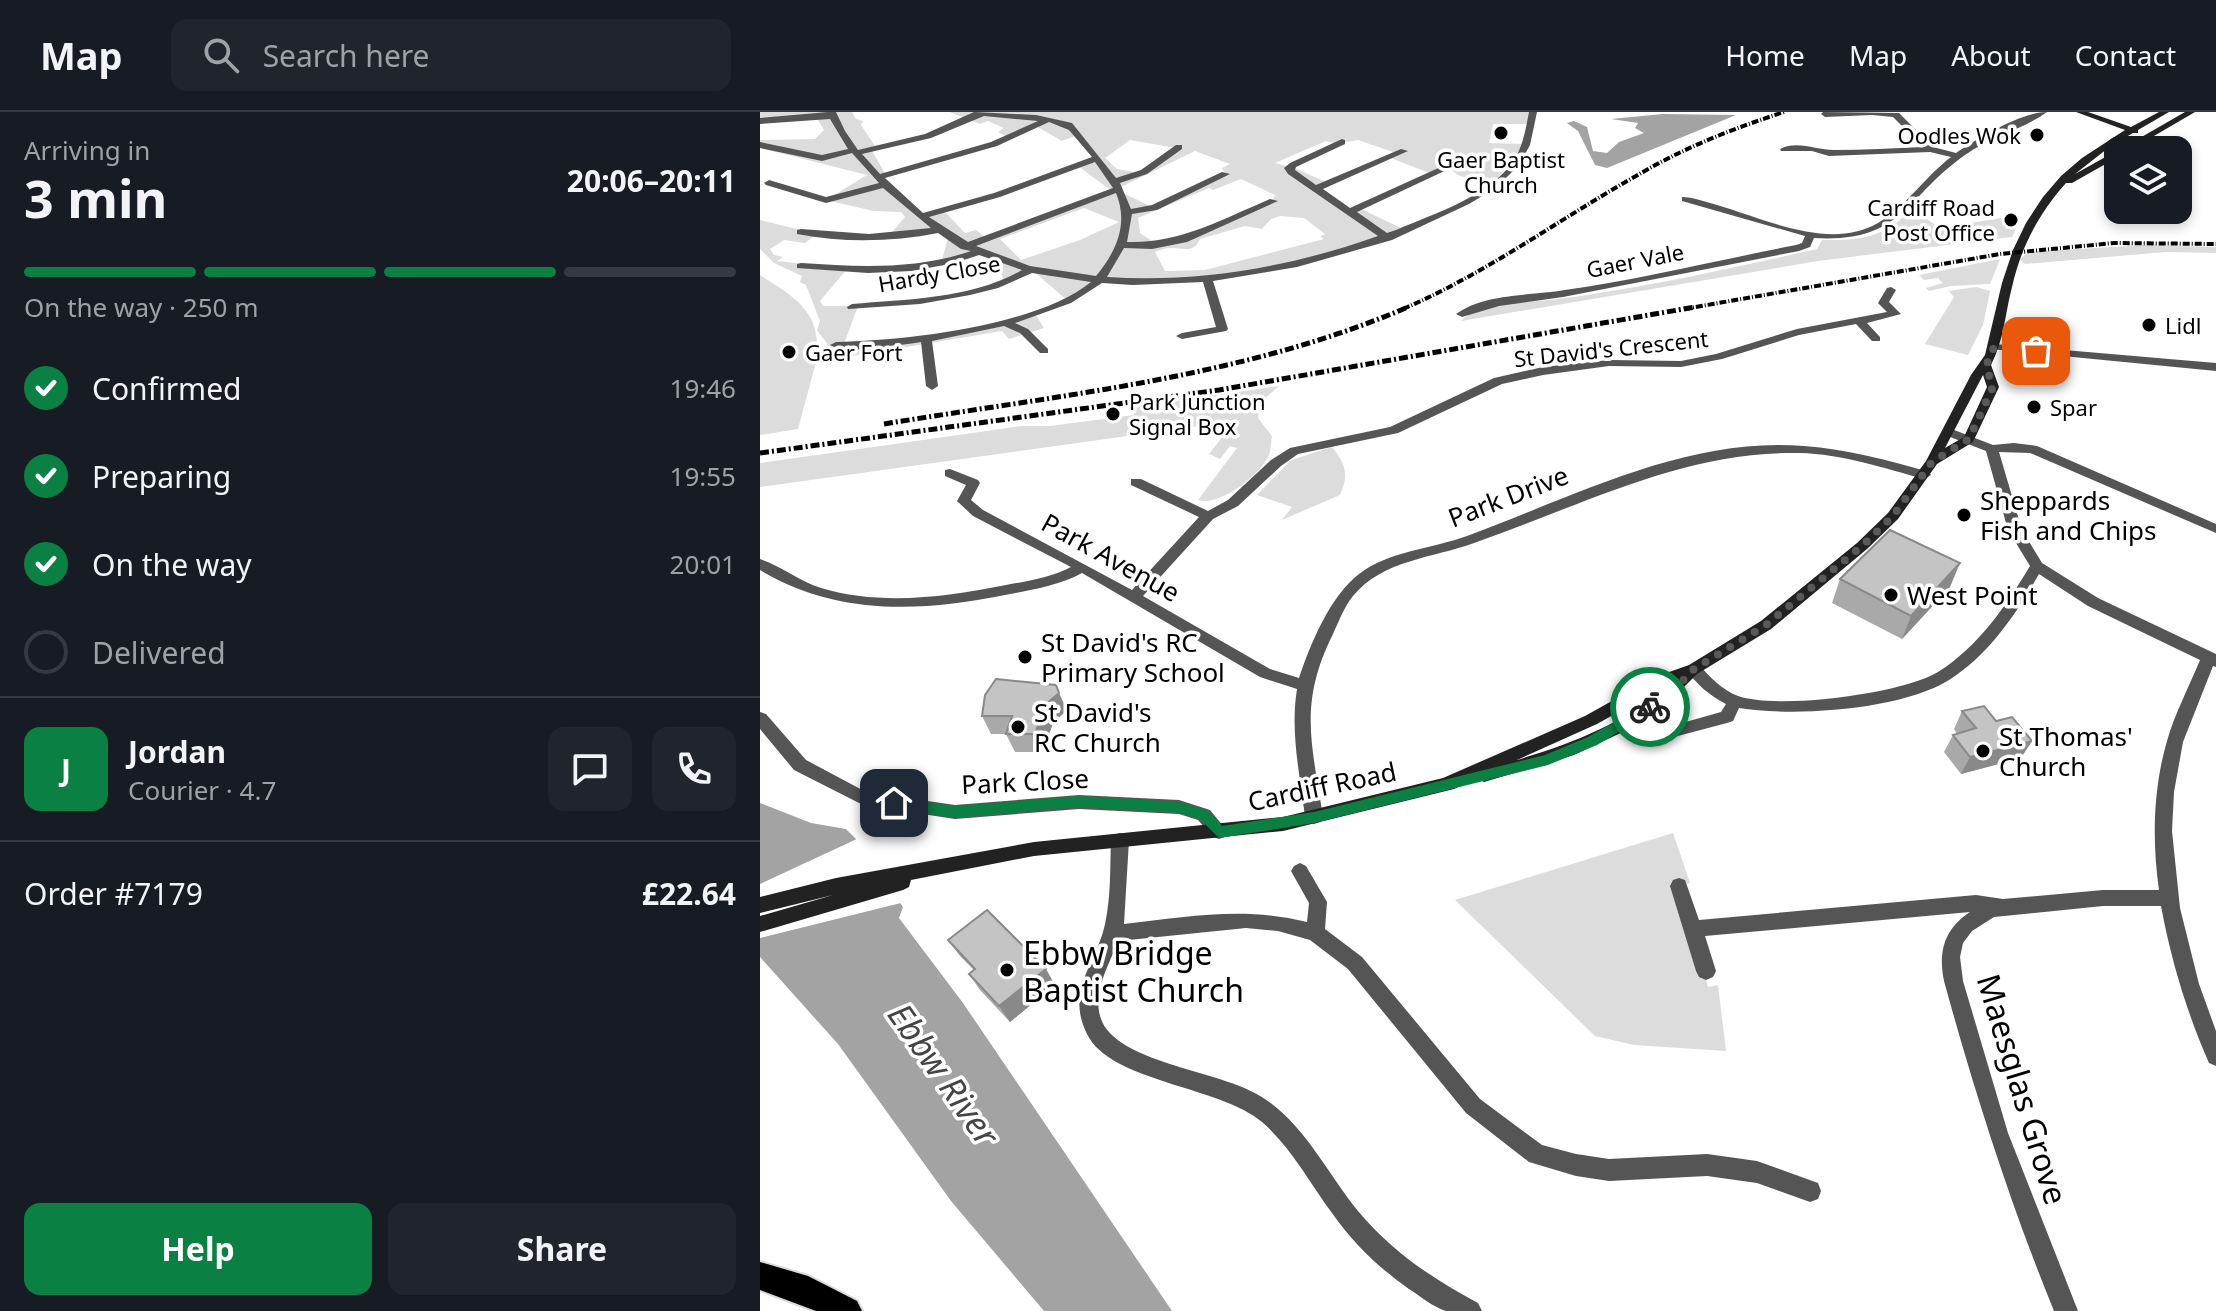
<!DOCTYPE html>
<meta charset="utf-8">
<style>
body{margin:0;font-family:"Noto Sans",sans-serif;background:#20242c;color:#f1f3f6;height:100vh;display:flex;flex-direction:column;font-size:30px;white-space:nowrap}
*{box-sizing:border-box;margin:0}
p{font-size:26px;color:#9ea1a6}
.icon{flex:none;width:44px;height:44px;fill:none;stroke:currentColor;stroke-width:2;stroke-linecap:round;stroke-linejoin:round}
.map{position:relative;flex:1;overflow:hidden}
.sheet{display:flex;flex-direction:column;background:#171b24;width:760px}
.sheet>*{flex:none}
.controls{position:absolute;left:1344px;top:24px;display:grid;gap:16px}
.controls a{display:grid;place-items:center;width:88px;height:88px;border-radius:16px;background:#171b24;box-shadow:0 4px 12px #0003;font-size:40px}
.pin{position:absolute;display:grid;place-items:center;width:68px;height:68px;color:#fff;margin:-34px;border-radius:16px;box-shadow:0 4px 12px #0006}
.courier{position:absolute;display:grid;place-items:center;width:80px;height:80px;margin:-40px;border:6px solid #0b8043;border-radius:50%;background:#fff;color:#222;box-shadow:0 2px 10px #0007}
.overview em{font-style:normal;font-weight:700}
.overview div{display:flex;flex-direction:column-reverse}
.overview{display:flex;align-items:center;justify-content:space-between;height:136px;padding:0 24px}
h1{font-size:52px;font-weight:700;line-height:60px}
.bar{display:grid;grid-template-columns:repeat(4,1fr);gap:12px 8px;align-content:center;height:96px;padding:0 24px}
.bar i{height:10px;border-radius:6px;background:#363941}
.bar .active{background:#0b8043}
.bar p{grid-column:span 4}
.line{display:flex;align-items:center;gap:20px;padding:0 24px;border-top:2px solid #363941}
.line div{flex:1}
.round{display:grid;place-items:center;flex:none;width:84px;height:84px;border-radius:16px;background:#20242c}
ol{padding:0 24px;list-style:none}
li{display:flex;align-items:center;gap:24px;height:88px}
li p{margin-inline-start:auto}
li .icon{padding:8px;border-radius:50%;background:#0b8043;color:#fff;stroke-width:4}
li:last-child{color:#9ea1a6}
li i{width:44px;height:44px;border:4px solid #363941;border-radius:50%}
.action{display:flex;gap:16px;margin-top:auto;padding:16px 24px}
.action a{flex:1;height:92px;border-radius:16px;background:#0b8043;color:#fff;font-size:32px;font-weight:700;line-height:92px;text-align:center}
.action a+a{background:#20242c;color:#f1f3f6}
header{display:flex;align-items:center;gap:48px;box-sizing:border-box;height:112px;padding:0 40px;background:#171b24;border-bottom:2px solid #363941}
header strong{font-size:38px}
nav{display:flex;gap:44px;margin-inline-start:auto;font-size:28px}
.search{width:560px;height:72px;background:#20242c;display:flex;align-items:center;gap:20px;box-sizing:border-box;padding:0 28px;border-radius:16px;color:#9ea1a6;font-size:30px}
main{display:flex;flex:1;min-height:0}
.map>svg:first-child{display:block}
</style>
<header>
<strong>Map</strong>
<div class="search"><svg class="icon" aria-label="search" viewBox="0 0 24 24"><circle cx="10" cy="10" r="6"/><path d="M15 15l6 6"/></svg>Search here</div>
<nav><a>Home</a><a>Map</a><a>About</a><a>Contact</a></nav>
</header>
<main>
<section class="sheet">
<div class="overview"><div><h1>3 min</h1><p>Arriving in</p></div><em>20:06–20:11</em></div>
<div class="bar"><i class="active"></i><i class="active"></i><i class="active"></i><i></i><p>On the way · 250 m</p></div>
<ol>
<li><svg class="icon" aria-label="check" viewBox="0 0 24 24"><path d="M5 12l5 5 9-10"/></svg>Confirmed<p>19:46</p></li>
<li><svg class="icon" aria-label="check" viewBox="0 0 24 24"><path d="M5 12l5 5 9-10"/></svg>Preparing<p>19:55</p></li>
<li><svg class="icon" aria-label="check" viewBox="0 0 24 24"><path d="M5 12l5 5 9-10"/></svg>On the way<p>20:01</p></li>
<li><i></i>Delivered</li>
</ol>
<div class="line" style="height:144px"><b class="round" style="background:#0b8043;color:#fff">J</b><div><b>Jordan</b><p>Courier · 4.7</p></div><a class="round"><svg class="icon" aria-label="chat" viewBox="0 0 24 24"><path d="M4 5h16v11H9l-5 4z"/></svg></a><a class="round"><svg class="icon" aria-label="phone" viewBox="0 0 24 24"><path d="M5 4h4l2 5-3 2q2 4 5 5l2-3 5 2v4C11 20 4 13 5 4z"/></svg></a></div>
<div class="line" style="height:104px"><div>Order #7179</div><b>£22.64</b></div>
<div class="action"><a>Help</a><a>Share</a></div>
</section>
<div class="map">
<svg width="1456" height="1199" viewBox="0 0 1456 1199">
<rect width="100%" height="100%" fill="#fff"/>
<g fill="#dcdcdc" fill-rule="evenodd">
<path d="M0 0H92L96 7 103 9 101 13 117 37 112 39 126 63 119 65 160 104 183 98 205 121 216 118 226 126 352 79 318 54 335 47 320 22 302 29 276 14 250 26 238 20 244 16 228 9 220 12 190 0H773L771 12H733L729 31 766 32 731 74 698 63 688 55 672 62 628 45 636 41 598 28 577 32 566 29 515 51 537 57 568 71 556 76 589 100 599 96 645 118 515 155 410 168 341 167 308 189 272 158 245 170 234 147 216 141 181 152 188 125 178 118 127 126 145 105 141 100 114 99 66 88 107 63 0 36V28L55 27 64 18 56 5 0 9ZM370 28 416 36 381 61 357 57 345 46ZM435 39 470 52 462 56 465 61 394 96 361 80 359 76ZM481 67 515 83 512 89 411 131 392 129 380 121 378 106 449 76 453 78ZM324 96 359 110 320 128 261 148 240 127ZM520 104 544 106 565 122 560 124 564 127 445 158 405 159 395 140C400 138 405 136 410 136 422 135 433 143 440 127L485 114 502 117 511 107Z"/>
<path d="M1152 97 1180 116 1241 106 1253 112 1255 119 1252 125 1058 149 701 209C716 192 767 190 789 188 875 178 972 156 1057 137L1062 128C1102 128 1122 127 1152 97Z"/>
<path d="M0 108 57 122 45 131 24 128 10 137 14 143 23 145 17 149 87 157 60 189 63 194H98L84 232C149 231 212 219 274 200L284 216 249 227 242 219 56 250 38 317 0 323V163C36 186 63 201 56 248L68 233 57 218 60 209 46 173 40 170 42 164 14 151 0 137Z"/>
<path d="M1384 133 1456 135V141L1406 140 1265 152 1260 147 1269 140Z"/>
<path d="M1240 147 1230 172 1191 174 1169 179 1166 176 1183 171 1178 166 1164 168 1159 163Z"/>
<path d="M1216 175 1230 179 1223 213 1208 243 1165 232 1194 185 1189 179Z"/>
<path d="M519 274 499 291 498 306 512 324C511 329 511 337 509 343 501 362 460 395 438 388L477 336 470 334 460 347 449 342 463 324 468 310 0 375V351L262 314H290L374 303V295Z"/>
<path d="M572 335C586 352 589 363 580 383L522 408 532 395 497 383 531 348Z"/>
<path d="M913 721 930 771 919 774 948 875 958 873 966 939 874 933 835 924 695 788Z"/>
</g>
<g fill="#a3a3a3">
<path d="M903 2 976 3 847 56 835 53 818 19 807 11 814 9 827 15 833 39 847 41 859 30 884 21 875 16 878 11 851 7Z"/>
<path d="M0 691 51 711 86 717 95 726 143 795 139 806 203 891 412 1199H284L191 1089 78 932 0 845Z"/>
</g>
<path fill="#fff" d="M99 726 145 790 0 826V772Z"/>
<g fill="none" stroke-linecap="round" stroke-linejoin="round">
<defs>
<path id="primary" d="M0 1150 48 1164 97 1189 102 1199H56L0 1178Z"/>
</defs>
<use href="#primary" stroke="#dbdbdb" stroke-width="4"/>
<g fill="#555" fill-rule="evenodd">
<path d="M68 0H76L85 19 98 38 165 22 214 0 276 3 312 11 356 66 381 58 416 33H422V37L387 62 360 71 371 97 392 93 462 60 470 62 397 98 372 102 367 130C419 132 463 107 510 87L518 89 427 130 392 137 364 136 347 165C439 171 531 155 618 124L528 62 524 56 530 51 582 27 585 28V32L536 55 535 58 556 73 641 37 648 39 563 77 590 96 685 53 693 55 597 100 627 121 636 118C675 101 729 85 754 48 763 34 766 16 769 0H777L770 33 759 53 737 75 709 92 632 128 537 155 453 169 468 217 466 219 422 227 416 224 422 221 456 215 443 170 373 173 342 171 311 191 255 211 268 217 288 237V241H280L260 221 244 214 172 229 178 274 172 278 166 274 161 230C140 233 86 243 70 233L76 230C145 229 277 214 331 170L272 161 238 176 210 183 160 192 88 197 87 195 92 192C147 187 212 187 262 158L219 143 195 151 152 159 108 161 37 156V152L41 151C99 155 155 158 211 139L201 137 178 121C132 130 84 131 37 122V118L41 117 109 122 171 116 123 76 66 91 6 73 4 71 9 68 66 85 119 71 92 41 62 49 0 36V30L62 43 88 37 70 7 0 12V6ZM224 4 278 9 231 30 120 62 102 42 171 26ZM289 10 309 18 332 45 234 81 163 101 125 66 237 34ZM335 50 353 76 208 130 169 105 240 85ZM356 81C369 112 356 140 336 164L270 154 216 134Z"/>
<path d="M1063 0 1139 1 1173 35 1196 41C1218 26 1261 0 1287 0 1262 18 1230 25 1205 43 1144 86 1143 131 1054 126L1050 135 1039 139 803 185 739 194 702 205 696 202C725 181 771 184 805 178 882 167 959 148 1036 133L1042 131 1045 124 922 89V85C933 85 946 90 957 93 1005 107 1070 139 1118 111 1146 94 1165 65 1191 45L1170 40 1069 44 1052 39H1021L1020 37C1037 28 1056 38 1074 38 1104 38 1133 36 1163 35L1133 5 1112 3 1065 5 1061 2Z"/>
<path d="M1131 175 1136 178 1129 190 1141 202 1107 211 1120 225V229H1112L1096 212 1039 223 962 247 921 255 849 254 783 263 742 272 638 321 538 342 521 354 478 394 453 407 383 484 510 557 539 566C550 533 570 484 599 462 629 439 671 437 707 424 813 385 927 324 1044 334 1087 337 1127 348 1169 360L1171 363 1164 367C1123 356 1083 342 1039 341 922 339 821 394 714 431 673 446 622 448 593 484 584 495 579 509 573 522 538 592 552 632 563 705L560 710 554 712 548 710 545 705C540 663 530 620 537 577L500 565 322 461C298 474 271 478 245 483 161 500 76 504 0 458V447C21 454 39 469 61 476 121 494 186 485 246 473 268 469 290 466 311 455L213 404 197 389 206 373 185 364V358L190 357 218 368 220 371 211 388 223 398 372 478 439 405 371 373V367H381L448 399 468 388 511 348 530 336 630 315 734 266 783 255 849 248 921 249 956 242 1037 217 1127 200 1118 191 1127 176Z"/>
<path d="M1234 232 1456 251V259L1230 237V233Z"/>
<path d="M1189 316 1233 333 1254 331 1277 334 1456 412V421L1270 341 1239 340 1262 418 1282 451 1338 486 1456 542V555L1453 554 1423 630 1414 680 1412 719 1420 796 1439 872 1456 919V954L1449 951C1427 901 1411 848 1401 794H1343L1234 805 1212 819 1203 831 1200 845 1203 869 1248 1021 1318 1199H1294C1250 1091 1215 982 1184 869 1178 840 1184 817 1210 800L945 824 956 859 953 865 946 868 939 865 936 859 910 774 913 768 919 766 925 768 939 808 1216 783 1243 787 1343 778H1399C1392 729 1393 677 1407 629 1415 601 1429 575 1440 548L1328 494 1279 462C1256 502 1229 543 1189 568 1141 598 1034 605 979 596L973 609 967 611 914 625 908 623 906 619 908 615 961 600 966 592C950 584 936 572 926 557L934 551 939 553C950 565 962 578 978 584 1018 598 1141 582 1178 560 1218 535 1246 494 1270 454L1248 418 1226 339 1185 323 1183 320Z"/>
<path d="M0 600 6 602 46 648 106 680 195 693 319 683 419 688 450 698 468 720 465 725 459 727 453 725 438 708 419 702 319 697 195 707 103 693 34 658 0 617Z"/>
<path d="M360 721 366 723 369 728 364 812C427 805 484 794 547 810L549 791 531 759 534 754 540 751 546 754 567 790 565 817 602 845 720 987 782 1033 816 1042 849 1047 947 1042 997 1049 1058 1071 1061 1079 1058 1087 1050 1090 997 1071 947 1064 849 1069 816 1064 769 1050 706 1001 588 857 550 828 518 819 486 816 359 829C348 853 328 889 345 915 372 954 465 959 505 987 546 1015 567 1061 598 1099 631 1139 673 1167 718 1191L722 1199C711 1199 696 1199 686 1199 673 1195 660 1184 649 1177 619 1156 593 1131 572 1101 549 1070 531 1035 502 1010 460 974 350 970 327 922 305 878 337 851 345 812 351 785 350 756 351 728L354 723Z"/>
</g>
<g fill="#222" fill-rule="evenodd">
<path d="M1316 0H1328L1371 15 1399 0H1409L1378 18V21H1373L1352 33 1315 62 1358 38V45L1312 71H1306C1279 101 1261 135 1252 175 1245 202 1244 228 1231 253L1239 275 1213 330 1177 352 1138 407 1107 437 1011 517 937 562 914 585 867 618 814 643 724 670 717 666 694 677 523 719 274 744 151 768 149 775 143 778 0 820V804L73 783 0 801V785L76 766 274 730 523 705 683 666 825 604 895 565 929 553 1001 509 1097 431 1128 401 1166 349 1211 263 1225 243 1242 171 1253 138 1266 111 1283 85 1301 64 1322 46 1365 18ZM1223 263 1227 275 1204 325 1185 336ZM908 572C867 611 810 632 757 648L837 612Z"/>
<path d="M1425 0H1435L1370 38H1359Z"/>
</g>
<use href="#primary" fill="#000" fill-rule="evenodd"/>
<g stroke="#000" stroke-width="4" stroke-dasharray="7 2 1 2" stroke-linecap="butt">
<path d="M643 197C729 160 802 105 883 60 928 34 975 16 1024 0"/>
<path d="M924 197 1240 142 1354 131 1456 132"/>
</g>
<g stroke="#000" stroke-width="5" stroke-dasharray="9 3 2 3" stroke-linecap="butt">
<path d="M124 312C299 283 483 266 648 195"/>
<path d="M0 341 459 278 935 195"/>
</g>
</g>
<g fill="#a9a9a9">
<path d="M1080 467 1190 475 1142 527 1072 491Z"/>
<path d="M307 598 293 611 283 640H255L246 622H231L222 604Z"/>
<path d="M1202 599 1261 646 1201 662 1184 640 1193 623 1197 622 1194 617Z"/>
<path d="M188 828 295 873 250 910 220 878 209 862 214 858 200 844Z"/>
</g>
<g fill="#898989">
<path d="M1200 451 1190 475 1142 527 1151 504Z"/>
<path d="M299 581 307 598 293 611 283 640 275 622 285 593Z"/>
<path d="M1272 629 1261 646 1201 662 1210 645Z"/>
<path d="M286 857 295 873 250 910 239 894Z"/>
</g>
<g fill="#c4c4c4" stroke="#898989" stroke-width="2">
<path d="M1130 418 1200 451 1151 504 1080 467Z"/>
<path d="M236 567 296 573 299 581 285 593 275 622H246L252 604H222L225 583Z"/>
<path d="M1224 594 1236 609 1252 605 1272 629 1210 645 1193 623 1216 616 1202 599Z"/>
<path d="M227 798 286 857 239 894 209 862 215 857 188 828Z"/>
</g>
<path fill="#0b8043" d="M890 590 896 595 894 599 837 633 788 653 554 711 459 726 440 707 419 701 319 695 195 706 134 697 127 691 134 685 195 694 319 684 419 690 449 699 462 714 554 700 785 643 828 625Z"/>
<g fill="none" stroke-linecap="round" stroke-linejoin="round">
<path stroke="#595959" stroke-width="8" stroke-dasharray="0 14.4" d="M890 595 914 578 934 557 1006 513 1102 434 1133 404 1172 350 1209 327 1233 275 1226 254 1234 235 1276 239"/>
</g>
<g fill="#000" stroke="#fff" stroke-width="3">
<circle cx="741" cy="21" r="8"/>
<circle cx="1277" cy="23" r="8"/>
<circle cx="1251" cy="108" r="8"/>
<circle cx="1389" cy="213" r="8"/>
<circle cx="29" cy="240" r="8"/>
<circle cx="1274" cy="295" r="8"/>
<circle cx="353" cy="302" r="8"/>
<circle cx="1204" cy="403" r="8"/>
<circle cx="1131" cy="483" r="8"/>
<circle cx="265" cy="545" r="8"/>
<circle cx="258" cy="615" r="8"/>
<circle cx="1223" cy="639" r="8"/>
<circle cx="247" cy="858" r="8"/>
</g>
<g text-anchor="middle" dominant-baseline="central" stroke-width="7" stroke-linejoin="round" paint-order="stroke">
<g font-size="22" fill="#000" stroke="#fff" text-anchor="start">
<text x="1261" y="23" text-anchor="end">Oodles Wok</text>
<text x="741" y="47" text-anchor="middle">Gaer Baptist<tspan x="741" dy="25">Church</tspan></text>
<text x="1235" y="95" text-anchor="end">Cardiff Road<tspan x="1235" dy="25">Post Office</tspan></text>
<text x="1405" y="213">Lidl</text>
<text x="45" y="240">Gaer Fort</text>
<text x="369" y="289">Park Junction<tspan x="369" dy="25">Signal Box</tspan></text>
<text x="1290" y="295">Spar</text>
</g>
<g font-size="22" fill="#000" stroke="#fff">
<text transform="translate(875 148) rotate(-11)">Gaer Vale</text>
<text transform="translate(179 161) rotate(-10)">Hardy Close</text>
<text transform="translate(851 236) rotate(-6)">St David's Crescent</text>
</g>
<g font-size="26" fill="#000" stroke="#fff">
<text transform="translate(748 384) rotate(-21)">Park Drive</text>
<text transform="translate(351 445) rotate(29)">Park Avenue</text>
<text transform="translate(265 669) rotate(-3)">Park Close</text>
<text transform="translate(562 674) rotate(-12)">Cardiff Road</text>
</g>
<g font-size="26" fill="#000" stroke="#fff" text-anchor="start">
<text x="1220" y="388">Sheppards<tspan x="1220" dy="30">Fish and Chips</tspan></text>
<text x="1147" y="483">West Point</text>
<text x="281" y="530">St David's RC<tspan x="281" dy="30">Primary School</tspan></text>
<text x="274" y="600">St David's<tspan x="274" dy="30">RC Church</tspan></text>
<text x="1239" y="624">St Thomas'<tspan x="1239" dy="30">Church</tspan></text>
</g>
<g font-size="32" fill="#000" stroke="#fff" text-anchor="start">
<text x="263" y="840">Ebbw Bridge<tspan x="263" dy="37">Baptist Church</tspan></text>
</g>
<g font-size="32" fill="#000" stroke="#fff">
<text transform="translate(1263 977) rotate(73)">Maesglas Grove</text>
</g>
<g font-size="34" font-style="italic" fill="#444" stroke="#fff">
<text transform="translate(184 962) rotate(55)">Ebbw River</text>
</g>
</g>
</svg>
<div class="controls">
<a><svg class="icon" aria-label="layers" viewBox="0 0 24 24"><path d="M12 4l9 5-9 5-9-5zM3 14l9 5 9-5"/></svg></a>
</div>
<div class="pin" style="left:1276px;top:239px;background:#ea580c"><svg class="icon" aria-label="bag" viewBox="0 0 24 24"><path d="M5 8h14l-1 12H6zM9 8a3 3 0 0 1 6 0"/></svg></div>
<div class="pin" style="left:134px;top:691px;background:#1f2937"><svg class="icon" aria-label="home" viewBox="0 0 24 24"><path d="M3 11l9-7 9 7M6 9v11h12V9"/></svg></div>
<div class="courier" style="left:890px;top:595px"><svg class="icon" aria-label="bike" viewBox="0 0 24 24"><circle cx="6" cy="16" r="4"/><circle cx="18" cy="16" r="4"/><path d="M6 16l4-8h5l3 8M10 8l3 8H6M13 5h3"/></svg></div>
</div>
</main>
